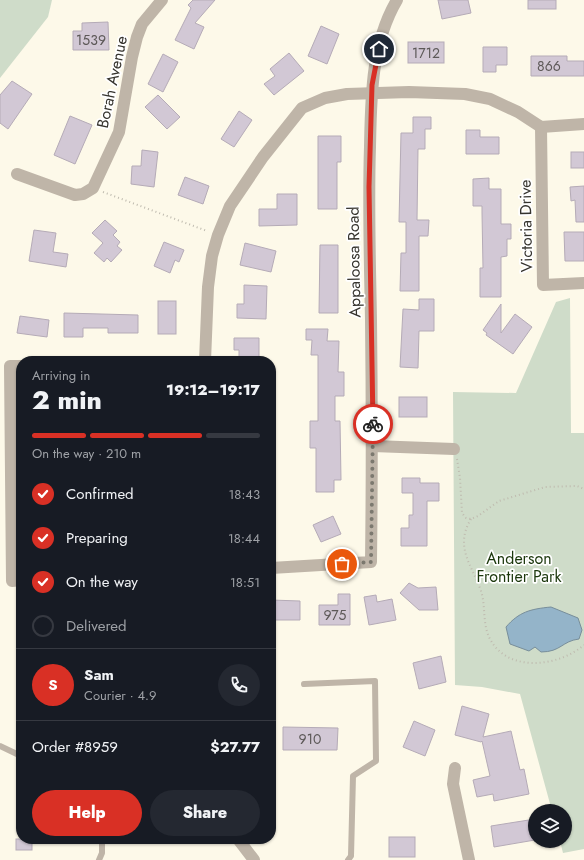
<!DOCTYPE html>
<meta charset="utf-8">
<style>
body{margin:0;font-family:Jost,sans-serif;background:#242831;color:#f1f3f6;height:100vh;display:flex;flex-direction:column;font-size:15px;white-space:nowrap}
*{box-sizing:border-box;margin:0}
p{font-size:13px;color:#9ea1a6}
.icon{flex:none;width:22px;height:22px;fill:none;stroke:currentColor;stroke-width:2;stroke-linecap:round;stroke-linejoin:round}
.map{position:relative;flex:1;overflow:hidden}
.panel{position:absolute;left:16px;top:356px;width:260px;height:488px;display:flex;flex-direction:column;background:#171b24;border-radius:16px;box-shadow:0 1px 3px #0004}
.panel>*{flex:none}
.tools{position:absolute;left:528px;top:804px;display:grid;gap:8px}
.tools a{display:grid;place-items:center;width:44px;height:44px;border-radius:50%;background:#171b24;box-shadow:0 1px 3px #0004;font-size:20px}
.pin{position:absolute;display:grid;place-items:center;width:34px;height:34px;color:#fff;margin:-17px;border:2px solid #fff;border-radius:50%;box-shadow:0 1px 4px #0007}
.courier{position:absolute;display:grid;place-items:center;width:40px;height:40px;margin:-20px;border:3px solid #d93025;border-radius:50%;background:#fff;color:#222;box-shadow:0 1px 5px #0007}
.headline em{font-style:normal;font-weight:800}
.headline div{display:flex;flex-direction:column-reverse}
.headline{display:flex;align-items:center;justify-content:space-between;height:68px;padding:0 16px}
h1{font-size:26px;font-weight:800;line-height:30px}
.bar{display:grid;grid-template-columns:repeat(4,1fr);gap:6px 4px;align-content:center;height:48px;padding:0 16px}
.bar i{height:5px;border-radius:3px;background:#363941}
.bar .on{background:#d93025}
.bar p{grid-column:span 4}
.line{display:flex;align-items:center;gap:10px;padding:0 16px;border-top:1px solid #363941}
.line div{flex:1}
.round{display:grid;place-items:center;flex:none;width:42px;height:42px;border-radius:21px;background:#242831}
ol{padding:0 16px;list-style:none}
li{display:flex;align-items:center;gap:12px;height:44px}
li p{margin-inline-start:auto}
li .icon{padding:4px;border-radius:50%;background:#d93025;color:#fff;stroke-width:4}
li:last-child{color:#9ea1a6}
li i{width:22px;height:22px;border:2px solid #363941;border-radius:50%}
.primary-button{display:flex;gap:8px;margin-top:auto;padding:8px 16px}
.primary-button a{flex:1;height:46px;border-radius:24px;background:#d93025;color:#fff;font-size:16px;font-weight:800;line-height:46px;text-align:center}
.primary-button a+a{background:#242831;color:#f1f3f6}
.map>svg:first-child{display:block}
</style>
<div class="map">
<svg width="584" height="860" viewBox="0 0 584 860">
<rect width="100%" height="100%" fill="#fdf9e9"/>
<g fill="#cfdcc9">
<path d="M0 0H52L48 17 0 78Z"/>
<path d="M570 298 571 433H584V849L563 853 560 841H565V811H552L520 694 482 687 455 685 453 392 516 393 556 302Z"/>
</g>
<path fill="#94b4c9" stroke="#788e9a" d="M551 607 578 618 582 630 579 639C562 641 561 652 541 652L535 647 529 651 510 644 506 627C519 612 530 609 551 607Z"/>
<g fill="#d2c8d5" stroke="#b5abb7">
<path d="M193 0H215L195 23 204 27 194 49 175 40 191 8 188 5Z"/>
<path d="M438 0H468L471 13 442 19Z"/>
<rect x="528" y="0" width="28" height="9"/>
<path d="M108 22 109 50H73V31H82V23Z"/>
<path d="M321 26 339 34 327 64 308 56Z"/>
<rect x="408" y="42" width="36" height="21"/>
<path d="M483 47H507V65H496V72H483Z"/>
<path d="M289 53 304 71 274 95 264 84 275 76 270 69Z"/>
<path d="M163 54 178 62 163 92 148 84Z"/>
<path d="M531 56H567V61H584V76H531Z"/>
<path d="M12 81 32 94 8 129 0 123V95Z"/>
<path d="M158 95 180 117 167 129 145 107Z"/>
<path d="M239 111 252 120 234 147 221 139Z"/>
<path d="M70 116 92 125 75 164 54 155Z"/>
<path d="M413 117H431V129H425V149H418L417 220H429L428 236H419V291H400L401 253H406V222H399L401 133H413Z"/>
<path d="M466 130H480V137H499V154H466Z"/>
<path d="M318 136H341V162H337V209H318Z"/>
<path d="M142 150 158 152 154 187 131 184 132 166H141Z"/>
<rect x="571" y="152" width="13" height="16"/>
<path d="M185 177 209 186 203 204 178 195Z"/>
<path d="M489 178V189H501V224H511V239H507V256L501 257V297H480V268H483L482 213V206H473V179Z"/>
<path d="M584 186V222H576L575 200 571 201 570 187Z"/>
<path d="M277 194H297V225L259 226V209H277Z"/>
<path d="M105 220 117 231 113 235 120 242 117 246 122 250 111 262 107 258 104 262 94 253 103 243 92 233Z"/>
<path d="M34 230 56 233 53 252 68 254 66 267 29 261Z"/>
<path d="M564 232H584V261H565Z"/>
<path d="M164 242 184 250 179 262 175 260 170 273 154 266Z"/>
<path d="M245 243 276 251 271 272 240 265Z"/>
<path d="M320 245H338V313H319Z"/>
<path d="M244 285 267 286 266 319 237 318V304H244Z"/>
<path d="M419 299H434V331H419L418 368 400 367 403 309 419 310Z"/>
<rect x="158" y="301" width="18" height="33"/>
<path d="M501 304V333L515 314 532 327 513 354 486 335 487 333 483 330Z"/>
<path d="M64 313 138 315V333H108V328H83V337H64Z"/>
<path d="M20 316 49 320 47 337 17 333Z"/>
<path d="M306 329H328L327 341H339L338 372H344V396H335V421H340L341 480H334V492H316V448H310V421H318V355H311L312 340H306Z"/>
<path d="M234 338H259V361H239V350H234Z"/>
<rect x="399" y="397" width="28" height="20"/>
<path d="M402 478H420V483H439V501H427V546H401V528H409V515H413V493H402Z"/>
<path d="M333 516 341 534 321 542 313 525Z"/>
<path d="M409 583 418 588 436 587 438 610H419L400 593Z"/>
<path d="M338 594H350V625H319V605H338Z"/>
<path d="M376 595 377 602 392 599 396 620 369 625 364 597Z"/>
<path d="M271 600 300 601V620H271Z"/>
<path d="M441 656 446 682 419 689 413 663Z"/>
<path d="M462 706 489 714 483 737 511 731 520 770 524 769 529 794 494 801 493 794 477 797 473 780 490 776 482 741 481 742 455 735Z"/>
<path d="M414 721 435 730 425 756 403 747Z"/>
<path d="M283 727 338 728 337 750H283Z"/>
<path d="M535 819V840L494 847 491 826Z"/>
<rect x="389" y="837" width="26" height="20"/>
<rect x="16" y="839" width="16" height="11"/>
</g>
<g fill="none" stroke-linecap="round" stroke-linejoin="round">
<g stroke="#bfbbaf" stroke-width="2" stroke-dasharray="1 3" stroke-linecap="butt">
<path d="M103 192 207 231"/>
<path d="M457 459 460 478 462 513 466 518 471 519 478 516 499 501 545 487 577 486 584 489"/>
<path d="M471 519C454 547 472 565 481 591 486 606 482 624 490 639 508 673 558 667 584 645"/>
</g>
<g stroke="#bfb5a8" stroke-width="6">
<path d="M304 684 375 681 376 761 353 776 351 856 348 860"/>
<path d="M0 746 21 756"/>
<path d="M99 860 102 853V839"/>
</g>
<g stroke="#bfb5a8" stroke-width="12">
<path d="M541 127 543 285 584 283"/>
<path d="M17 174 75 195 83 194 93 188 119 132 132 57 137 37 142 24 162 0"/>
<path d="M205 361 208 287 212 256 218 235 230 206 263 157 302 108 325 98 347 94 409 92 465 94 490 99 518 112 541 127 584 124"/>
<path d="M21 366H10L12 581 21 580"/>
<path d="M373 446 454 449"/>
<path d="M271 568 371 562C372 481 372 401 371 320 370 262 368 205 370 147 371 98 371 44 397 0"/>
<path d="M455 768 453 784 469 860"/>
<path d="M238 839 254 860"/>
</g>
</g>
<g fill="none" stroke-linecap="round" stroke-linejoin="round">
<path stroke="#7c796f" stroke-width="4" stroke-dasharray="0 7.2" d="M342 564 371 562 373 424"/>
<path stroke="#d93025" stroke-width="5" d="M373 424 369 187 372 85 379 49"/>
</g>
<g text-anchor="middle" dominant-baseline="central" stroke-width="3.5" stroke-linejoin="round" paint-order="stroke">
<g font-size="14" fill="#5d5958">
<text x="91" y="40">1539</text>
<text x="426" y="53">1712</text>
<text x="549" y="66">866</text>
<text x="335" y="615">975</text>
<text x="310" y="739">910</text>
</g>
<g font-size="16" fill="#36342e" stroke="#fff">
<text transform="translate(112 82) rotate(-78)">Borah Avenue</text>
<text transform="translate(526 226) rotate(-91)">Victoria Drive</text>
<text transform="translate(354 262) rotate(-91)">Appaloosa Road</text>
</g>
<g font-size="16" fill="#1b370c" stroke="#fff">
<text x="519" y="558">Anderson<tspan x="519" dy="18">Frontier Park</tspan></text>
</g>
</g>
</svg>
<div class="tools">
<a><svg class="icon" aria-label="layers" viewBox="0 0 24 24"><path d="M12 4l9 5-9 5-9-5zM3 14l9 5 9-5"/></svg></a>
</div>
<div class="pin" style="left:342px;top:564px;background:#ea580c"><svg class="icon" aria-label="bag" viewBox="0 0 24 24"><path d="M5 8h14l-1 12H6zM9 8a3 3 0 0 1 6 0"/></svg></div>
<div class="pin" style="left:379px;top:49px;background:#1f2937"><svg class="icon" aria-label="home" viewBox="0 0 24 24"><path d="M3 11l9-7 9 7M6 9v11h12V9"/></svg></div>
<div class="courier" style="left:373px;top:424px"><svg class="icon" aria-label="bike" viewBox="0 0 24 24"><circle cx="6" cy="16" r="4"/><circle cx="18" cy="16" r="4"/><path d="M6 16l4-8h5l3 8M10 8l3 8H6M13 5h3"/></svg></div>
<section class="panel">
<div class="headline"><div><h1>2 min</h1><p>Arriving in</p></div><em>19:12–19:17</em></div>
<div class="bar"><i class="on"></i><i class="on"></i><i class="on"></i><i></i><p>On the way · 210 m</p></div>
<ol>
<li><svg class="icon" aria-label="check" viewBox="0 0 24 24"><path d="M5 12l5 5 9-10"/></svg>Confirmed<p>18:43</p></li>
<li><svg class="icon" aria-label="check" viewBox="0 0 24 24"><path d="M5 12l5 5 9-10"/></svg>Preparing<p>18:44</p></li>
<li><svg class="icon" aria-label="check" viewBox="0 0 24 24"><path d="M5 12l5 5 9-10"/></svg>On the way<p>18:51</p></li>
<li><i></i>Delivered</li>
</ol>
<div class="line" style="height:72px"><b class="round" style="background:#d93025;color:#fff">S</b><div><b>Sam</b><p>Courier · 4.9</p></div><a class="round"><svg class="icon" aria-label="phone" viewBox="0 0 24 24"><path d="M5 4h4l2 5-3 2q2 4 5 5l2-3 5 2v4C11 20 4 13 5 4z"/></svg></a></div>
<div class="line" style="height:52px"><div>Order #8959</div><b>$27.77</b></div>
<div class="primary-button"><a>Help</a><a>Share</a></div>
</section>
</div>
